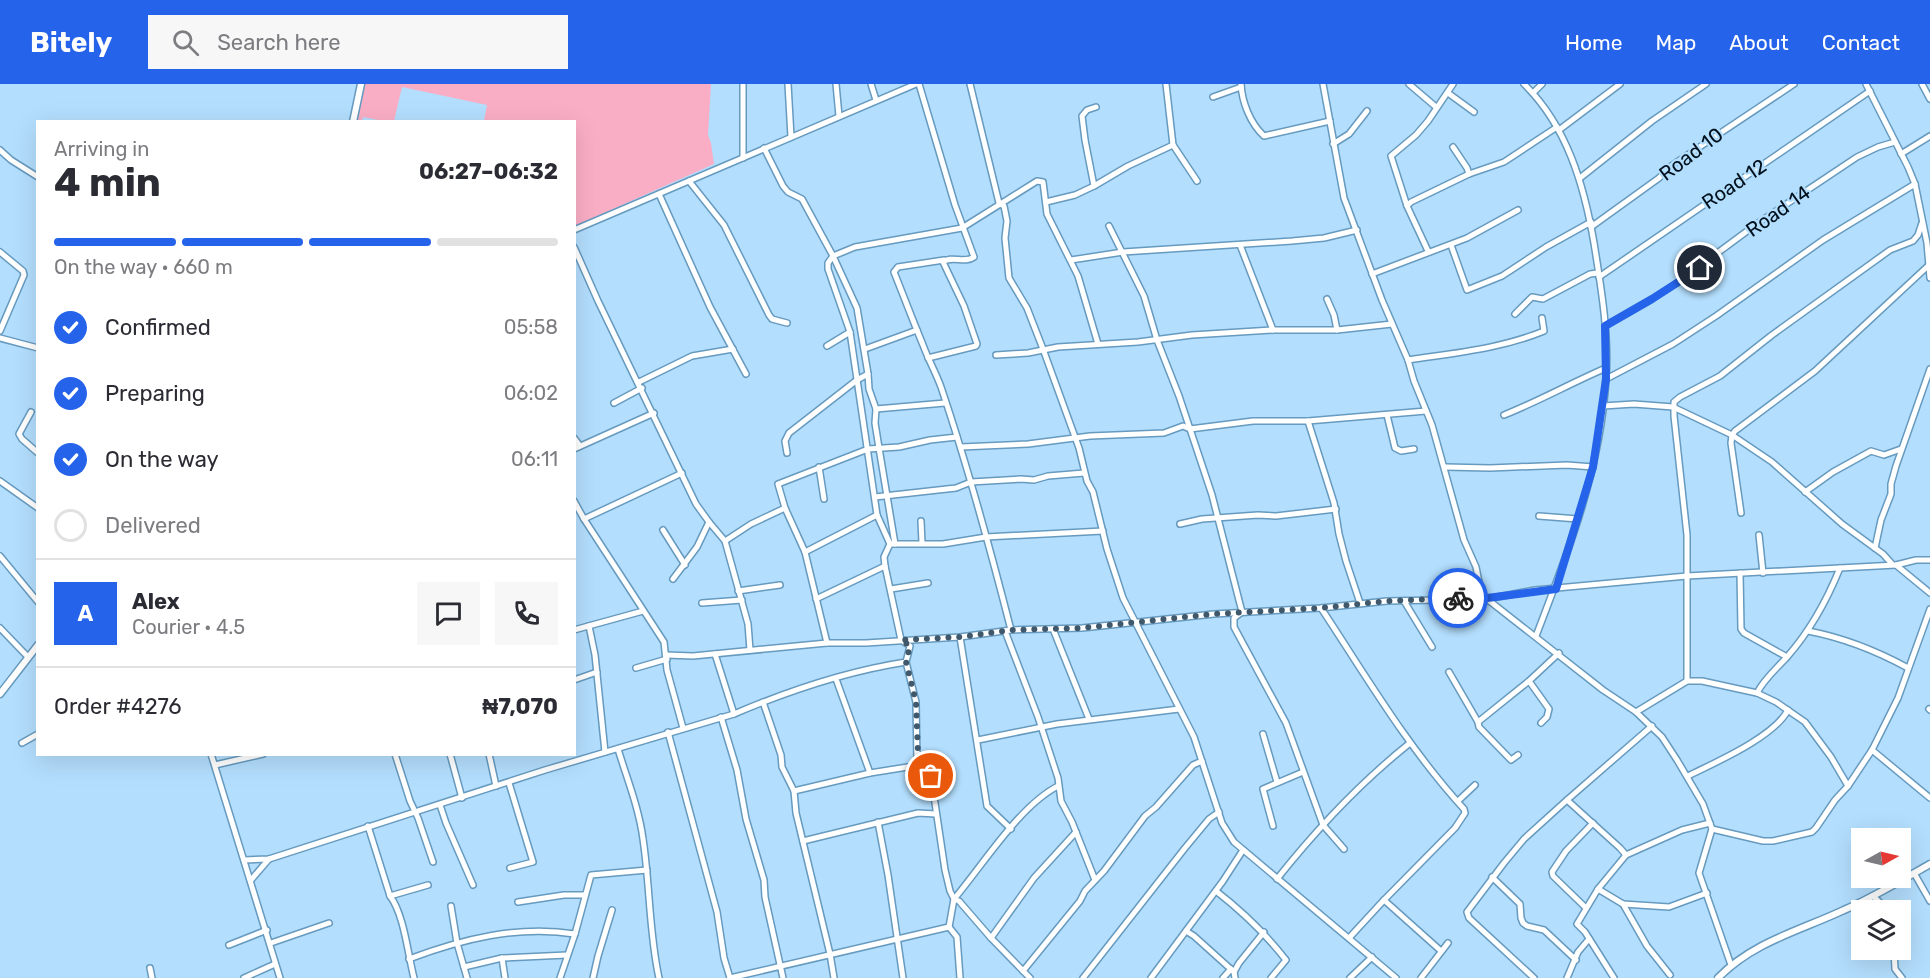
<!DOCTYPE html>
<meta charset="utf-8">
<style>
body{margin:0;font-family:Rubik,sans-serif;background:#f7f7f7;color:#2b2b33;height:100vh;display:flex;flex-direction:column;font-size:22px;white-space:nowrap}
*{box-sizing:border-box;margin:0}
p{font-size:20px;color:#7c7c81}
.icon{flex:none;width:33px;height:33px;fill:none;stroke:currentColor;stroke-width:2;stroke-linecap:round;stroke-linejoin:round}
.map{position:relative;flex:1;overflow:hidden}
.details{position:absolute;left:36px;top:36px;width:540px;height:636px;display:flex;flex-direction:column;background:#fff;border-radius:0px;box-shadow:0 6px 24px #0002}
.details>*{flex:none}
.needle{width:39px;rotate:82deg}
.tools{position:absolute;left:1851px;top:744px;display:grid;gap:12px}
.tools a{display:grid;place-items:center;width:60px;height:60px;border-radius:0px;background:#fff;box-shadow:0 6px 24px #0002;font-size:30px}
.pin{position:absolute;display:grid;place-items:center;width:51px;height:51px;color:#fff;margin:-26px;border:3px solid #fff;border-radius:50%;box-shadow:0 2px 6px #0007}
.courier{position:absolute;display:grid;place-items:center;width:60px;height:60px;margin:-30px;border:4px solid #2563eb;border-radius:50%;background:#fff;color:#222;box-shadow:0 2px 8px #0007}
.summary em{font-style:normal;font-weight:700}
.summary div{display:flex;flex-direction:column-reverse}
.summary{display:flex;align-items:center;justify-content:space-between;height:102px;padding:0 18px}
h1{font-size:39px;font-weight:700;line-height:45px}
.bar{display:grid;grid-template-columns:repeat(4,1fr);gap:9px 6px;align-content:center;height:72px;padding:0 18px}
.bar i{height:8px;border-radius:4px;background:#e1e1e2}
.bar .current{background:#2563eb}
.bar p{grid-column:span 4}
.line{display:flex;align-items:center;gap:15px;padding:0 18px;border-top:2px solid #e1e1e2}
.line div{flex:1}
.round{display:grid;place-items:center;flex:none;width:63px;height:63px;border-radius:0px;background:#f7f7f7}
ol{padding:0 18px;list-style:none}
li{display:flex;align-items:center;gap:18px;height:66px}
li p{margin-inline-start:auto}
li .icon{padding:6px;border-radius:50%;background:#2563eb;color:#fff;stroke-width:4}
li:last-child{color:#7c7c81}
li i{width:33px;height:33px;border:3px solid #e1e1e2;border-radius:50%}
header{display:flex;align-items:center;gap:36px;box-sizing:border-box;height:84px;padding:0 30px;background:#2563eb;color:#fff}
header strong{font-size:28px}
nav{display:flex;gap:33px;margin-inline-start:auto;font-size:21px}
.search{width:420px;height:54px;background:#f7f7f7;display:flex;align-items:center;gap:15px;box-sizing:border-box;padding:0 21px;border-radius:0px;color:#7c7c81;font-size:22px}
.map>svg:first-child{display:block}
</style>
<header>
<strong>Bitely</strong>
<div class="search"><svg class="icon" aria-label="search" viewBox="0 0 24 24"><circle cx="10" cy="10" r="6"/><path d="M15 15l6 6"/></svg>Search here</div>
<nav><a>Home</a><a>Map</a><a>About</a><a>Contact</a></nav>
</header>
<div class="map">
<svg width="1930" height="894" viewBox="0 0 1930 894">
<rect width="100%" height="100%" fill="#b3defd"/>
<path fill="#faaec5" d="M358 0H711L708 51 711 59 714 80 575 142 574 38 484 37 487 21 402 3 394 37H383L363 33 362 37 349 38Z"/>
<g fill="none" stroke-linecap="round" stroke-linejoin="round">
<defs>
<g id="minor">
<path d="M788 0 791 53"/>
<path d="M836 0 839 32"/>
<path d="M871 0 876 16"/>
<path d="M919 0 955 121 974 173C965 180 951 171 943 178L964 222 977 260 976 262 928 274"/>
<path d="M970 0 999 119 1004 122 1007 137 1005 154 1009 194 1027 224 1043 265 1079 364 1087 397 1093 408 1107 465 1123 514 1194 653 1222 739 1234 758 1396 894"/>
<path d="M1166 0 1173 61 1197 97"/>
<path d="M1241 0C1242 18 1250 39 1264 52L1330 37"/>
<path d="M1323 0 1344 114 1382 216 1408 276 1414 297 1432 341 1464 456 1476 483 1482 514"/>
<path d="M1409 0 1436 23"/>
<path d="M1524 0C1567 42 1584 101 1594 159 1601 203 1609 249 1606 294 1601 384 1568 469 1536 552"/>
<path d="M1866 0 1908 83 1915 100 1927 159 1930 194"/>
<path d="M1922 0 1930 15"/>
<path d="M1448 9 1474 28"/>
<path d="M1533 9 1542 0"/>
<path d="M1213 13 1241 3"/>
<path d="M1559 46 1620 0"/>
<path d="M1333 60 1349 50 1367 27"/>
<path d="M1453 63 1467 84 1469 90 1504 78 1557 43"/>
<path d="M0 66 11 76 38 93"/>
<path d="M1901 70 1930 52"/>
<path d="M743 74V0"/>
<path d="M1580 94 1652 37 1706 0"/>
<path d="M689 97 724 141 769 231 772 235 787 239"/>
<path d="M1094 102 1085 56 1082 32 1087 26 1096 23"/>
<path d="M659 110 710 223 746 290"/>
<path d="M1046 118 1075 111 1094 102 1128 82 1173 61"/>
<path d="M1407 122 1411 118 1469 90"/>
<path d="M1109 142 1144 212 1157 256 1179 312 1212 411 1242 528 1234 534V543L1286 639 1323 741 1344 765"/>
<path d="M1591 143 1659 94 1671 82 1794 0"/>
<path d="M574 146 916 0"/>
<path d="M1240 161 1273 246"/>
<path d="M1451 161 1467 206 1502 192 1546 163 1591 138"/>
<path d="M574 163 598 217 696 420 709 438 697 463 673 495"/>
<path d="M1428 167 1407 122 1391 72 1416 51 1428 37 1453 0"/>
<path d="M0 168 23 187 24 191 0 247"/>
<path d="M944 176 898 183 894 188C904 213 913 237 923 261 928 275 936 289 941 303 968 383 990 464 1011 546"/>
<path d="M1071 176 1123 168 1292 157 1324 154 1357 146"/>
<path d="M1372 190 1467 154 1518 126"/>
<path d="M1599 193 1870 7"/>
<path d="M1327 215 1334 231 1337 246"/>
<path d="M1515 230 1532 213 1543 215 1590 190 1598 189"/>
<path d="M1605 242 1652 215 1705 181 1712 173 1758 139 1857 73 1878 63 1895 58"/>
<path d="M0 254 38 264"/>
<path d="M827 262 850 248"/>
<path d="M865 265 917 246"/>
<path d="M996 271 1028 269 1058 263 1138 258 1192 251 1273 246H1337L1392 240"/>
<path d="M1408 276C1454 269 1500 265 1544 247L1542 234"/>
<path d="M868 290 869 305 876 325 875 339 879 364 895 460"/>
<path d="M1606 295 1673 260 1716 232 1823 156 1915 100"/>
<path d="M639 298 692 272 733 265"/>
<path d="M614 319 642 304"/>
<path d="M1603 322 1634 320 1673 323 1732 351 1772 378 1842 440 1883 470 1892 480"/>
<path d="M876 325 945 319"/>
<path d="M31 328 19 350 22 355 38 369"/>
<path d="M1387 331 1395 364 1401 367 1414 365"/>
<path d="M1504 331C1539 317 1571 299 1606 284"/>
<path d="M1308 337 1334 419 1339 450 1346 477 1360 519"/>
<path d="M574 354 580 362"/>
<path d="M961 363 1028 360 1090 352 1164 349 1183 342 1190 345 1253 337H1308L1426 327"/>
<path d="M574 365 654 329"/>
<path d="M787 369 785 357 789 349 857 296 868 290 857 224 833 172 855 163 962 144 1037 97 1043 98 1047 130 1078 192 1098 260"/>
<path d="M819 383 824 415"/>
<path d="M1445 383 1490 384 1567 381 1593 383"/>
<path d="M0 397 38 424"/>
<path d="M1805 408 1833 388 1871 367 1884 371 1901 365"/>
<path d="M875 413 956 404 971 398 1021 395 1034 396 1048 392 1084 389"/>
<path d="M574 417 584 435 664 558 667 586 683 644"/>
<path d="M1741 429 1731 359 1732 351 1735 347 1815 287 1928 182"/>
<path d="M1539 432 1578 435"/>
<path d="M584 435 682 389"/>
<path d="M921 437 922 459"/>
<path d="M709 438 725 457 748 540 750 566"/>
<path d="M1180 440 1202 435 1258 431 1276 432 1336 425"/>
<path d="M663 446 685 481"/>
<path d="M1759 451 1763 489"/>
<path d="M725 457 751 440 785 424"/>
<path d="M890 460H943L986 453 1103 447"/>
<path d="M1875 464 1881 436 1891 410V400L1896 382 1930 285"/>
<path d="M805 468 877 431"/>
<path d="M0 472 38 518"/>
<path d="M1896 481 1930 509"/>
<path d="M1740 489 1741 545 1744 549 1787 573"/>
<path d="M891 505 928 499"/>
<path d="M738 507 780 501"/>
<path d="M816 515 885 482"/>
<path d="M1487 515 1603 606 1636 628 1662 653 1677 676 1703 720 1712 745 1699 789 1731 881"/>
<path d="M1404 517 1432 563"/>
<path d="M702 519 742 516"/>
<path d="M1321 524C1366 592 1408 664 1464 725L1465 729 1455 744 1384 816 1349 854"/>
<path d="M589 542 595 571 605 668"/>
<path d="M0 544 28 573"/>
<path d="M1053 545 1089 635"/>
<path d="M574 546 643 527"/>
<path d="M1005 547 1038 633 1058 694 1061 717 1072 738 1095 796"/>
<path d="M1808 547C1845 554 1875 566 1908 584"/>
<path d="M960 553 987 722 1011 745"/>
<path d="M827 559 805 468 785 424 778 400 868 365 899 363 930 356 957 353"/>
<path d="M715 570 734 630"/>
<path d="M666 571 693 572 827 559H866L960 553 1011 546 1082 544 1214 530 1321 524 1387 517 1487 515 1535 506 1687 492 1896 481 1916 476H1930"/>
<path d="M636 584 667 575"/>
<path d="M1449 588 1478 638 1479 643 1511 676 1518 671"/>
<path d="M836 595 870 689"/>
<path d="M574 596 597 588"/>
<path d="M1529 597 1549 625 1547 633 1541 639"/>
<path d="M1687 597V451L1674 332V318L1680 313 1720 292 1772 251 1890 166 1913 157 1918 151 1922 139"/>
<path d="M1757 609C1764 595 1776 585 1787 573 1810 547 1827 516 1840 484"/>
<path d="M763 618 781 671 782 683 794 707 796 729 830 870 834 894"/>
<path d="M1929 625 1930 626"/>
<path d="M1636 628 1687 597H1702L1757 609 1776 618 1805 638 1831 673 1848 702"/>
<path d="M721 633 737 686 746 735 764 796 765 813 783 894"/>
<path d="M1478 638 1529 597 1559 569"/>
<path d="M668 648 717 828 724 874 730 894"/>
<path d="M1263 650 1277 698"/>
<path d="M978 656 1057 640 1179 625"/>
<path d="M22 659 38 650"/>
<path d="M618 665C627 695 639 724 643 755 650 801 649 849 659 894"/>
<path d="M1872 666 1930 714"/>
<path d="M211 670 280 894"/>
<path d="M395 670 410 717 418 734 433 778"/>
<path d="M450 670 462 714"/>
<path d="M489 670 496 702"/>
<path d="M918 670 927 679 931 692 945 786 950 807 954 815 949 843"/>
<path d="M215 681 263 670"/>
<path d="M1688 692C1716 678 1774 653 1788 626"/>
<path d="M509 699 533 778 510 784"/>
<path d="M794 707 870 689 914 682 917 679 916 618 906 578"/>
<path d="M1567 716 1620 764 1626 771"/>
<path d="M1458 717 1475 701"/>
<path d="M440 721 446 739 473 801"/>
<path d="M878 738 888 791 903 894"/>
<path d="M368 742 390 812C404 830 408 871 414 894"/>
<path d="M1273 742 1263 705 1303 688"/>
<path d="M1712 745 1763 757H1773L1812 748 1816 744 1835 716 1848 702 1872 666 1898 614 1930 525"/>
<path d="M803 757 918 729 936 730"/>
<path d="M244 776 269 775 545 686 734 630C788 607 848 587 906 578L910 562 901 556 885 482 884 473 890 460 877 431 850 248 828 185V179L833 172 802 115 788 108 783 102 764 64"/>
<path d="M1914 789 1930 817"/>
<path d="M1492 793 1520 820 1521 834 1523 839 1527 842 1544 846 1576 876"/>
<path d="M1277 795C1316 746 1361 698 1410 659"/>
<path d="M251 796 269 775"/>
<path d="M1598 805 1623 820 1647 862 1670 891"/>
<path d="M1216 807C1243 828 1265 849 1286 876L1271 894"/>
<path d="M390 812 428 801"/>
<path d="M1873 812 1888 826"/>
<path d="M1384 816 1441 867"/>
<path d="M518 818 564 811H584"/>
<path d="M1623 820 1669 823 1707 809"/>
<path d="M451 822 457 859 467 894"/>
<path d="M1585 823 1553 792 1552 788 1566 767 1593 739"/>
<path d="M949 843 957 853 960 894"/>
<path d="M1186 847 1194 852 1234 888 1235 894"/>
<path d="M991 854 1034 794 1076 748"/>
<path d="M271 859 329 839"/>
<path d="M229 861 267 846"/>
<path d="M1894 866 1895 885 1902 894"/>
<path d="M502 874 505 894"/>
<path d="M409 875C462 855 518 841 575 850"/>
<path d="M464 883 502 874 567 871"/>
<path d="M150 884 152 894"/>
<path d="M1023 887 1080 817 1085 807 1104 787 1145 732 1156 723 1193 681 1202 677"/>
<path d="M1234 888 1239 879 1264 848"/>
<path d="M244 894 275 880"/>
<path d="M560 894 575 850 591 791 647 786"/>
<path d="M593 894 598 872 612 826"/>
<path d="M730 894 949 843"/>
<path d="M1030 894 991 854 959 817 954 815C983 781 1019 722 1058 702"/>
<path d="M1083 894 1185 764 1209 735 1219 728"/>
<path d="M1151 894 1223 797 1243 766"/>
<path d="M1223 894 1231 885"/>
<path d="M1350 894 1372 873"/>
<path d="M1421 894 1448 859"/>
<path d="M1534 894 1469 834 1467 828 1504 779 1524 755 1567 716 1652 642"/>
<path d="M1567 894 1578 868 1589 855"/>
<path d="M1614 894 1585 848 1577 840 1598 805 1626 771 1682 746 1710 739"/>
</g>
<g id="tertiary">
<path d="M353 38 361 0"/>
<path d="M0 610 38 561"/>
<path d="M1718 894C1753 858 1799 847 1844 826 1874 813 1902 796 1930 780"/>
</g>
</defs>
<use href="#minor" stroke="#669abf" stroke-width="8"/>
<use href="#tertiary" stroke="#669abf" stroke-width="9"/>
<use href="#minor" stroke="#fff" stroke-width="5"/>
<use href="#tertiary" stroke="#fff" stroke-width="6"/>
</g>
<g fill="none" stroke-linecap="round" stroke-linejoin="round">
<path stroke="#3f586b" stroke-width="6" stroke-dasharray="0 10.8" d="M931 692 927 679 918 670 916 618 906 578 910 562 901 556 960 553 1011 546 1082 544 1214 530 1321 524 1387 517 1458 514"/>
<path stroke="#2563eb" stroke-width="8" d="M1458 514H1487L1556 505 1593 383 1606 295 1605 242 1652 215 1700 184"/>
</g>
<g text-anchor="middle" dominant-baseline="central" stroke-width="4.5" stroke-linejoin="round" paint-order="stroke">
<g font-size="20" fill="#00101d" stroke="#b3defd">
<text transform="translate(1691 70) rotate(-37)">Road 10</text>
<text transform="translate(1734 100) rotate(-34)">Road 12</text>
<text transform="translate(1778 127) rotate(-35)">Road 14</text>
</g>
</g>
</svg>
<div class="tools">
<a><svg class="needle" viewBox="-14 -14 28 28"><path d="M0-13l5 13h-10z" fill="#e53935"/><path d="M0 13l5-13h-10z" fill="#7c7c81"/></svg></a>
<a><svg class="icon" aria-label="layers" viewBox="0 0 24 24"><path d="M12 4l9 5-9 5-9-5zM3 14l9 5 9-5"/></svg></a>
</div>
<div class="pin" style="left:931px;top:692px;background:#ea580c"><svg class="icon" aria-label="bag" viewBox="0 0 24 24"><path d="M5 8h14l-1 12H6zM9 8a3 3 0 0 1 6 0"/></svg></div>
<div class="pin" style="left:1700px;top:184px;background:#1f2937"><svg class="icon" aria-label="home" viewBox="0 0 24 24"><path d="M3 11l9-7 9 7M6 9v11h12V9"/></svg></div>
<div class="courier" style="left:1458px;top:514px"><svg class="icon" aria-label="bike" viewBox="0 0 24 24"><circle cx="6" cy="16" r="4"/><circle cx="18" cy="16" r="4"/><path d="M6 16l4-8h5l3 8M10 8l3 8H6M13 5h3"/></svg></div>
<section class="details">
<div class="summary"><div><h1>4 min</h1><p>Arriving in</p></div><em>06:27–06:32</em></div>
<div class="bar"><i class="current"></i><i class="current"></i><i class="current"></i><i></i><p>On the way · 660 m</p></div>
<ol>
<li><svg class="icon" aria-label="check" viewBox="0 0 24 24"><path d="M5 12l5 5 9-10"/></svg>Confirmed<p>05:58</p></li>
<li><svg class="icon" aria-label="check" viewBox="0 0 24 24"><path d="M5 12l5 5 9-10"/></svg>Preparing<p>06:02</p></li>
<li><svg class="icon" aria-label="check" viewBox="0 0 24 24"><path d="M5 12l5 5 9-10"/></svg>On the way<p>06:11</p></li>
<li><i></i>Delivered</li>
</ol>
<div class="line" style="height:108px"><b class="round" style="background:#2563eb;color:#fff">A</b><div><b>Alex</b><p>Courier · 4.5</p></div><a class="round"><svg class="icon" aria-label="chat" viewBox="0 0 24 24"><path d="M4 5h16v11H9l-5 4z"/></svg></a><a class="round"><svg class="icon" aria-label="phone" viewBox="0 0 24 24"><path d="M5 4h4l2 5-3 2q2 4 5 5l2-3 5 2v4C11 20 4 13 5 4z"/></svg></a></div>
<div class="line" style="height:78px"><div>Order #4276</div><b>₦7,070</b></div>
</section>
</div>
